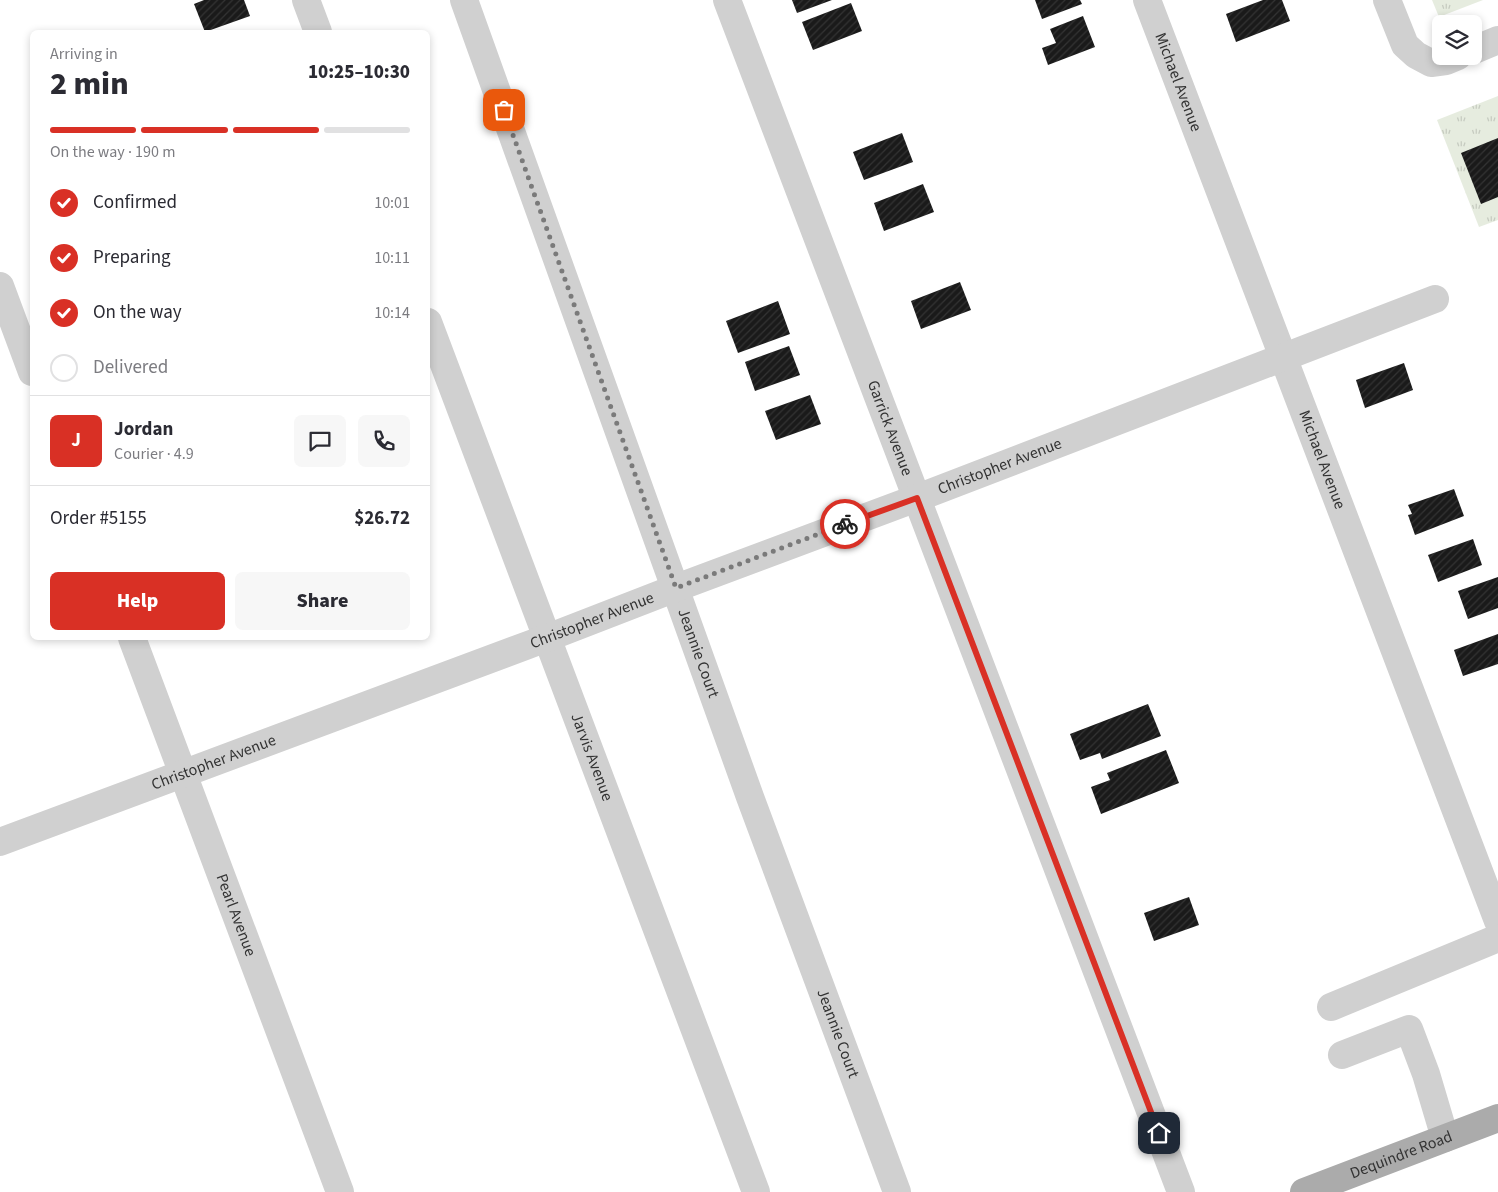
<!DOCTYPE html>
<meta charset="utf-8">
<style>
body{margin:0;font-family:"Source Sans 3",sans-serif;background:#f7f7f7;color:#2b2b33;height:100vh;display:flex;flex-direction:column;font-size:19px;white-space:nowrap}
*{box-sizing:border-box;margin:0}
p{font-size:16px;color:#7c7c81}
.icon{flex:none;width:28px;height:28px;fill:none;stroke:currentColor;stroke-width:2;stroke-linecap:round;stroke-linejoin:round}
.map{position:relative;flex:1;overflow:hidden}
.drawer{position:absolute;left:30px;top:30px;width:400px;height:610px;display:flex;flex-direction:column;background:#fff;border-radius:8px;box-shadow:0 2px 8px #0003}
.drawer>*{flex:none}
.fabs{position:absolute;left:1432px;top:15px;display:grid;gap:10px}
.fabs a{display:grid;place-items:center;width:50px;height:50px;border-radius:8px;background:#fff;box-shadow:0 2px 8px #0003;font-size:25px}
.pin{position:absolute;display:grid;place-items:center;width:42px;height:42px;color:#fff;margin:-21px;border-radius:10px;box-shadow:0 2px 8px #0006}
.courier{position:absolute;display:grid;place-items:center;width:50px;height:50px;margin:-25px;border:4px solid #d93025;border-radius:50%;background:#fff;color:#222;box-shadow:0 1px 6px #0007}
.summary em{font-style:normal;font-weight:800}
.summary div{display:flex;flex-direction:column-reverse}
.summary{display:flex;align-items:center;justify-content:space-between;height:85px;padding:0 20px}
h1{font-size:32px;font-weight:800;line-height:38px}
.bar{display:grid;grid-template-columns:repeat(4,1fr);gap:8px 5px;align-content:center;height:60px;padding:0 20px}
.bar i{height:6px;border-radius:4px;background:#e1e1e2}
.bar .active{background:#d93025}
.bar p{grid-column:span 4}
.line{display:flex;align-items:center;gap:12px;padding:0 20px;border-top:1px solid #e1e1e2}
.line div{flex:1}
.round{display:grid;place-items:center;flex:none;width:52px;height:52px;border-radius:8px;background:#f7f7f7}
ol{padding:0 20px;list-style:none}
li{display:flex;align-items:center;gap:15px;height:55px}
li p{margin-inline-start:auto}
li .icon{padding:5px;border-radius:50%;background:#d93025;color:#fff;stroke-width:4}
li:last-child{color:#7c7c81}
li i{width:28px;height:28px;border:2px solid #e1e1e2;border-radius:50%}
.button{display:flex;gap:10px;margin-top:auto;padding:10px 20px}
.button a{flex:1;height:58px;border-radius:8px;background:#d93025;color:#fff;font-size:20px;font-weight:800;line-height:58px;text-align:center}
.button a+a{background:#f7f7f7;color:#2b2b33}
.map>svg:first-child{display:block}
</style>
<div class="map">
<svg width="1498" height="1192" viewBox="0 0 1498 1192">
<defs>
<pattern id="grass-tufts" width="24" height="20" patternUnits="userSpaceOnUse" patternTransform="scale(1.25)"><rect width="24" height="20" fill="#e6ecdf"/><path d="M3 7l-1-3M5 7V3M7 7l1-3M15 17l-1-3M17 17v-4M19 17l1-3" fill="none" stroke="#c6cbc0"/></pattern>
<pattern id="building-hatch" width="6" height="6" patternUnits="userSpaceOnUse" patternTransform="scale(1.25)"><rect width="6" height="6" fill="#1a1a1a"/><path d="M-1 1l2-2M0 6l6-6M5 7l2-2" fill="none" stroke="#333"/></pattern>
</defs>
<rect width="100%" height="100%" fill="#fff"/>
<g fill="url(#grass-tufts)">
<path d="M1432 0H1483L1439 17Z"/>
<path d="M1498 96V220L1479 227 1437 120Z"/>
</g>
<g fill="url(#building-hatch)">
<path d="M204 0H244L250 16 205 32 194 4Z"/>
<path d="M792 0H832L797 13Z"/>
<path d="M1035 0H1080L1082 4 1042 19Z"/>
<path d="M1263 0H1282L1290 21 1236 42 1226 14Z"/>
<path d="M851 3 862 31 813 50 802 22Z"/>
<path d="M1083 16 1095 47 1048 65 1042 48 1056 43 1050 29Z"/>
<path d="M902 133 913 162 864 180 853 152Z"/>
<path d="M1498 138V197L1481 204 1461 153Z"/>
<path d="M923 184 934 212 884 231 874 203Z"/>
<path d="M960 282 971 310 921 329 911 301Z"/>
<path d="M778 301 790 334 738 353 726 321Z"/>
<path d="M789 346 800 375 755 391 745 362Z"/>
<path d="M1404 363 1413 390 1365 408 1356 380Z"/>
<path d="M810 395 821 424 776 440 765 411Z"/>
<path d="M1454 489 1464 516 1415 535 1408 515 1412 514 1408 505Z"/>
<path d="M1473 539 1482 565 1438 582 1428 555Z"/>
<path d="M1498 577V608L1468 619 1458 591Z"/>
<path d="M1498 634V664L1463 676 1454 650Z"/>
<path d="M1148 704 1161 736 1102 759 1100 753 1080 760 1070 734Z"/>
<path d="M1166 750 1179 783 1101 814 1091 787 1110 780 1107 773Z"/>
<path d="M1189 897 1199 925 1154 941 1144 913Z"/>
</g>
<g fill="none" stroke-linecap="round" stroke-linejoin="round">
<g stroke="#d0d0d0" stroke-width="28">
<path d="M306 0 318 32"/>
<path id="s1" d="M464 0 750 797 897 1192"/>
<path id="s2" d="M727 0 1181 1192"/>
<path id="s3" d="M1147 0 1498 921"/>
<path d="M1387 0 1405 45 1416 55 1431 63 1446 61 1458 56"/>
<path d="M1474 50 1498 40"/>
<path d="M0 286 32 372"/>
<path id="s4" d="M428 322 756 1192"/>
<path id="s5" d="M132 638 340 1192"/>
<path id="s6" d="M0 842 547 638 676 588 917 498 1435 299"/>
<path d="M1331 1007 1498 938"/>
<path d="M1342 1055 1409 1029 1426 1074 1445 1138"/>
</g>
<path stroke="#ababab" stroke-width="28" id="s7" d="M1304 1192 1498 1118"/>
</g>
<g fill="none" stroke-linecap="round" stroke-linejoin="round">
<path stroke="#7a7a7a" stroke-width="5" stroke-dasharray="0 9" d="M504 110 676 588 845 524"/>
<path stroke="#d93025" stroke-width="6" d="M845 524 917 498 1159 1133"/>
</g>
<g text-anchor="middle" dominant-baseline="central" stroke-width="5" stroke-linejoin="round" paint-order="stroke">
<g font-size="16" fill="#333" stroke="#fff">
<text stroke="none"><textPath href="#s3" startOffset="88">Michael Avenue</textPath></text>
<text stroke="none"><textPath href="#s2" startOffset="458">Garrick Avenue</textPath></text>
<text stroke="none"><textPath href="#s3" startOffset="492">Michael Avenue</textPath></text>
<text stroke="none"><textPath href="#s6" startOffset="1068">Christopher Avenue</textPath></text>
<text stroke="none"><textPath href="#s6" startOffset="632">Christopher Avenue</textPath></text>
<text stroke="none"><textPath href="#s1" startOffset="694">Jeannie Court</textPath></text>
<text stroke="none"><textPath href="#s4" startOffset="465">Jarvis Avenue</textPath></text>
<text stroke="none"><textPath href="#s6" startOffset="228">Christopher Avenue</textPath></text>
<text stroke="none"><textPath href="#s5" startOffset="296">Pearl Avenue</textPath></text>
<text stroke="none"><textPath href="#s1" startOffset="1099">Jeannie Court</textPath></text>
<text stroke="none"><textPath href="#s7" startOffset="104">Dequindre Road</textPath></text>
</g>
</g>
</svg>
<div class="fabs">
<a><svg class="icon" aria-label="layers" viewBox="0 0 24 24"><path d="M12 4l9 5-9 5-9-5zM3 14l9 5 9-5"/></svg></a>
</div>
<div class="pin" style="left:504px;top:110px;background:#ea580c"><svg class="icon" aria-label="bag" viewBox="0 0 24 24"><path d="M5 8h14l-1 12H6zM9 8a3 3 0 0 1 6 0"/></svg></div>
<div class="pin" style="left:1159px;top:1133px;background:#1f2937"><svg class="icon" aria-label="home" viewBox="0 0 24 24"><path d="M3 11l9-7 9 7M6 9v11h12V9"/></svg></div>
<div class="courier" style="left:845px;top:524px"><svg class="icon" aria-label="bike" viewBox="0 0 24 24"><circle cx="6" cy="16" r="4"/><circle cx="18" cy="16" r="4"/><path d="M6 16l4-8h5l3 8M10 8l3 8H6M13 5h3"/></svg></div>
<section class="drawer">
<div class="summary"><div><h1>2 min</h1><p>Arriving in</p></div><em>10:25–10:30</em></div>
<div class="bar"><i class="active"></i><i class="active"></i><i class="active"></i><i></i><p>On the way · 190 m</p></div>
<ol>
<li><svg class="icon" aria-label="check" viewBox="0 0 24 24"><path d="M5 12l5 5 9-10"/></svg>Confirmed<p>10:01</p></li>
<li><svg class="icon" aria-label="check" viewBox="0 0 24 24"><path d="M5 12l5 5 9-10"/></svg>Preparing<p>10:11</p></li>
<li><svg class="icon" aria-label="check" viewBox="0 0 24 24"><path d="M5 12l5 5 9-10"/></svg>On the way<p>10:14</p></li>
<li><i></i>Delivered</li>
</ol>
<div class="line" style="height:90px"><b class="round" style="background:#d93025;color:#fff">J</b><div><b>Jordan</b><p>Courier · 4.9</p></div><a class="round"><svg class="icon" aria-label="chat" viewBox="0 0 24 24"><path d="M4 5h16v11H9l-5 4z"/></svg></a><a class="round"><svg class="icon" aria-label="phone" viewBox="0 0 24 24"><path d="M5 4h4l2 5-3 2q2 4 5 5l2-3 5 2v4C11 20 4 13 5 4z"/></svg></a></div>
<div class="line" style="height:65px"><div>Order #5155</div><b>$26.72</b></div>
<div class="button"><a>Help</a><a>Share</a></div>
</section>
</div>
